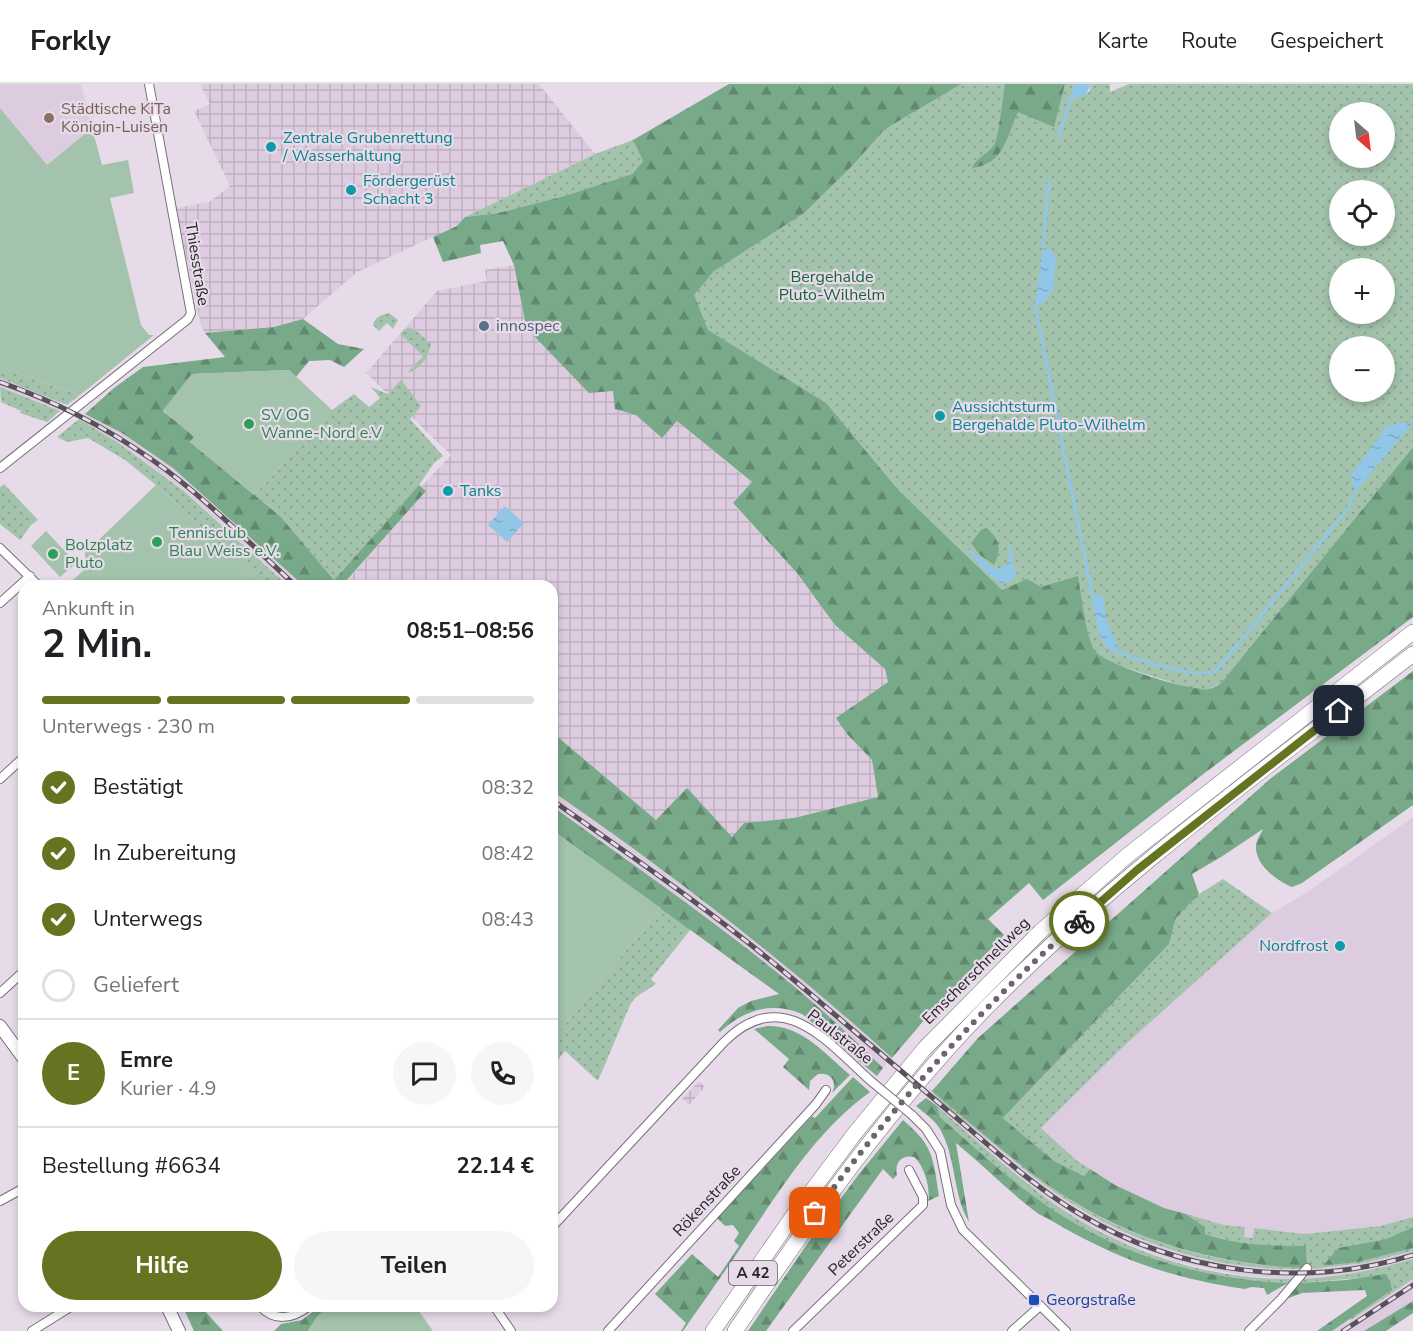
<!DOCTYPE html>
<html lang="de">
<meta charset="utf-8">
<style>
body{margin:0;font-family:"Nunito Sans",sans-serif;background:#f6f6f6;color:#202124;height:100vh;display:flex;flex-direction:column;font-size:22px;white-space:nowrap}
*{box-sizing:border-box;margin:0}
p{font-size:20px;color:#757577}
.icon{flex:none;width:33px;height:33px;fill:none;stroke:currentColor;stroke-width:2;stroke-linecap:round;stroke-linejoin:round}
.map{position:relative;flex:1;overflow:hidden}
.side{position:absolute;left:18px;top:496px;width:540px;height:732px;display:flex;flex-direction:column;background:#fff;border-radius:18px;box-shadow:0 3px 9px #0003}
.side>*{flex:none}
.needle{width:39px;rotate:152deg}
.buttons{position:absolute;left:1329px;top:18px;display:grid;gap:12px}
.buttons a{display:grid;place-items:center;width:66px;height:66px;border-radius:50%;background:#fff;box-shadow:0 3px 9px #0003;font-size:30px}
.pin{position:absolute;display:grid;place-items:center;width:51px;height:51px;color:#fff;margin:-26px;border-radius:12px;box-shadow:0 3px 9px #0006}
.courier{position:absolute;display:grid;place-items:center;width:60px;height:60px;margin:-30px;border:4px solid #657421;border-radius:50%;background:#fff;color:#222;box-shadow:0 2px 8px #0007}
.overview em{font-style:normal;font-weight:700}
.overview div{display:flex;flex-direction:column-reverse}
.overview{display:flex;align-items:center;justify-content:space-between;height:102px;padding:0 24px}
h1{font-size:39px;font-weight:700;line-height:45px}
.bar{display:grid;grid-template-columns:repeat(4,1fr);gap:9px 6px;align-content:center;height:72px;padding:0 24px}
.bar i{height:8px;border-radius:4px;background:#e0e0e0}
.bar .on{background:#657421}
.bar p{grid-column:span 4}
.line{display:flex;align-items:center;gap:15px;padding:0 24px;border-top:2px solid #e0e0e0}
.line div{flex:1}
.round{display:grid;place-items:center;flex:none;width:63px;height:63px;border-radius:32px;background:#f6f6f6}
ol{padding:0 24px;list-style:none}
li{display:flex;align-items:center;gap:18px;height:66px}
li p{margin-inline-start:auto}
li .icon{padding:6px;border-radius:50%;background:#657421;color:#fff;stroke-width:4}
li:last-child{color:#757577}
li i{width:33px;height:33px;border:3px solid #e0e0e0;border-radius:50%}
.primary-button{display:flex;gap:12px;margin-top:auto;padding:12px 24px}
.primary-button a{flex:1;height:69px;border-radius:36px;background:#657421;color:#fff;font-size:24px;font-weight:700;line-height:69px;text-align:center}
.primary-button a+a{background:#f6f6f6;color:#202124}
header{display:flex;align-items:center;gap:36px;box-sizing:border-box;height:84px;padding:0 30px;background:#fff;border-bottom:2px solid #e0e0e0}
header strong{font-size:28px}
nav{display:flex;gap:33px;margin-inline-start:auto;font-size:21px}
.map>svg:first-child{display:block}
</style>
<header>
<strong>Forkly</strong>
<nav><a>Karte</a><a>Route</a><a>Gespeichert</a></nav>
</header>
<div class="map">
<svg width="1413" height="1247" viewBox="0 0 1413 1247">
<defs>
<pattern id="industrial-grid" width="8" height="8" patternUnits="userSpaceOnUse" patternTransform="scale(1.5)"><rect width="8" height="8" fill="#ddcce0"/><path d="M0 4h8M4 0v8" fill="none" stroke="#beafc0"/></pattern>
<pattern id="grass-dots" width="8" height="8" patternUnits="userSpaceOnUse" patternTransform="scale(1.5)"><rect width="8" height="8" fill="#a3c3ac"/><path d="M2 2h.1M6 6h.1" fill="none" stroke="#8ca794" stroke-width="1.8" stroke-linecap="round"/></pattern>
<pattern id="forest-firs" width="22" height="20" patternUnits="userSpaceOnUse" patternTransform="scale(1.5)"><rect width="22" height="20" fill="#78a988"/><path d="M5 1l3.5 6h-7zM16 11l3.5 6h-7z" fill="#62896f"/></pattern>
<pattern id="water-ripples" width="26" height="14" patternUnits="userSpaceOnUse" patternTransform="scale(1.5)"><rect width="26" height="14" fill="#91c6e7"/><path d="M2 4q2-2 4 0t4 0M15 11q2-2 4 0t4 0" fill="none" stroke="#7daac6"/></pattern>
</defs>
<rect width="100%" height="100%" fill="#e7dbe9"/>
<g fill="#ddcce0">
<path d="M0 0H81L92 44 47 81 0 24Z"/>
<path d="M0 294 33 306 66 320 57 324 60 327 0 303Z"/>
<path d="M85 330 122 349 173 384 304 502H288L184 406 117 358 79 335Z"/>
<path d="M552 707 607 745 720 828 802 894 892 974 883 984 850 951 766 880 712 838 552 722Z"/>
<path d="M1413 733V1133L1380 1142 1305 1150 1255 1144 1253 1154 1244 1153 1245 1143 1224 1141 1164 1124 1115 1101 1076 1076 1041 1044 1125 961 1272 829 1309 807Z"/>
<path d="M931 1008 1049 1104 1080 1125 1117 1144 1173 1165 1211 1176 1265 1184 1302 1185 1292 1195 1239 1191 1178 1178 1119 1157 1080 1136 1038 1109 926 1014Z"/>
<path d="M1413 1167V1175L1375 1186 1350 1191 1302 1195 1312 1185 1364 1179Z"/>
<path d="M1413 1195V1217L1364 1247H1332Z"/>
</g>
<g fill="url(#industrial-grid)">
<path d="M200 0H539L595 70 465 133 457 142 357 188 303 235 294 239 274 243 205 249 201 242 176 124 209 118 230 102 194 27 210 20Z"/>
<path d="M514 181 525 237 541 241 615 306 677 337 752 399 733 420 797 489 835 541 885 585 888 598 847 650 872 676 878 713 793 734 745 739 732 753 656 736 552 648V502H349L345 499 426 407 421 403 451 371 366 289 437 207 487 197 485 186Z"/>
<path d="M699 997 705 1003 689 1021 682 1015Z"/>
</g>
<g fill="url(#grass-dots)" fill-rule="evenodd">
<path d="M770 0H1074L1071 16 1089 8 1092 0H1110V8L1129 0H1413V363L1221 599 1209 605H1193L1113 580 754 399 601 150ZM1340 28H1384V74H1340ZM1340 106H1384V152H1340ZM1340 184H1384V230H1340ZM1340 262H1384V308H1340Z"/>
<path d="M633 56 643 77 632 90 564 112 498 129 465 133 595 70Z"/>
<path d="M389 229 398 236 393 245 387 239 379 247 373 241C375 233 381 231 389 229Z"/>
<path d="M408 243 419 249 431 260C429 272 419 287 407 289L423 272 400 250Z"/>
<path d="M0 283 80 311 67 321 0 294Z"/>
<path d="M401 296 421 322 410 335 443 372 434 379 419 401 334 496 281 433 254 411 332 326 354 310 369 323 380 314 371 303 388 310Z"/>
<path d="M0 303 60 327 47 338 20 329 21 327 1 318Z"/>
<path d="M79 335 117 358 184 407 288 502H265L156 401 125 376 88 354 67 358 57 353Z"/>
<path d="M4 400 38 436 31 441 20 456 0 440V403Z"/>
<path d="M1223 795 1272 829 1125 961 1041 1044 1076 1076 1090 1085 1084 1092 1054 1077 1003 1034 1169 860 1176 834 1199 810Z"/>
<path d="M661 824 691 845 651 895 656 900 636 913 630 921 598 997 565 967 552 983V956Z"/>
<path d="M929 1004C955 1026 981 1046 1007 1067 1030 1086 1054 1106 1080 1122 1147 1161 1223 1181 1301 1184L1302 1185C1226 1187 1145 1164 1081 1125 1044 1103 1012 1075 979 1048 968 1038 934 1014 929 1004Z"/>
<path d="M937 1022C970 1051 1003 1081 1038 1108 1109 1163 1202 1196 1292 1195L1288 1199C1194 1195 1103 1166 1027 1108 997 1085 969 1058 940 1033Z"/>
<path d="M1186 1130 1224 1141 1245 1143 1244 1153 1253 1154 1254 1144 1305 1150 1380 1142 1413 1133V1143L1386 1155 1338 1164 1324 1182 1358 1178 1413 1164V1167L1364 1179 1312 1185 1307 1180 1306 1162C1272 1162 1237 1161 1205 1150V1143Z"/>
<path d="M1413 1175V1195L1351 1236 1350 1234 1392 1206 1361 1194 1298 1199 1302 1195C1341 1193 1376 1186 1413 1175Z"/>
</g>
<g fill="url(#forest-firs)">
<path d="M729 0H961L885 45 852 82 804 129 714 187 694 211 708 246 826 319 899 407 1002 506 1027 495 1041 503 1078 492C1081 508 1086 557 1096 568 1106 581 1193 608 1209 605 1213 604 1218 601 1221 599L1413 363V533L1202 691 1043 816 1029 799 988 835 1004 851 931 928 892 974C785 877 671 789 552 707V648L656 736 687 704 732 753 744 739 794 734 878 713 872 676 847 650 836 634 888 598 885 585 835 541 797 489 733 419 752 398 677 337 662 354 636 331 615 325 613 307 589 309 534 252 541 241 525 237 514 181 503 157 480 161 481 169 443 178 433 153 457 142 465 133 498 129 564 112 632 90 643 77 633 56Z"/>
<path d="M1005 0H1065L1054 43 1018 28C1006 54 1004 80 972 84 976 73 990 70 995 59 999 49 1003 13 1005 0Z"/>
<path d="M303 235 338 260 364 265 344 283 330 276 309 277 296 293 289 286 192 290 163 327 195 353 190 358 281 433 334 496 419 401 426 407 345 498 349 502H304L173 384 122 349 85 330 114 304 143 283 225 273 205 249 274 243Z"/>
<path d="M987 444C1000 457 1002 464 994 481L980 471 971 459 981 446Z"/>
<path d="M1413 587V721L1302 799 1292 803C1276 796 1255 781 1256 762 1256 756 1261 750 1263 745L1221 773 1192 790 1199 810 1176 834 1169 860 1003 1034 1054 1077 1084 1092 1090 1085 1115 1101 1164 1124 1186 1130 1205 1143V1150C1237 1161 1272 1162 1306 1162L1307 1180 1302 1185 1301 1184C1216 1180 1132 1157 1060 1109 1015 1079 974 1041 932 1007L978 954 1270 695Z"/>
<path d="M552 722C666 805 785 884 883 984L877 992 802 930C771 917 744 926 720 948L718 946 738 924 751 917 779 910 552 746Z"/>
<path d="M767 942C802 941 825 970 850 991L832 1009C838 997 830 988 818 990L810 997 809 1006 783 983 789 975 754 945Z"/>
<path d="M853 993 870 1008C816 1047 781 1105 744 1159 724 1189 703 1218 683 1247H681L686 1239 655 1210 692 1170 718 1193 739 1162 734 1157 739 1149 733 1141 725 1142 717 1134 812 1032 815 1034Z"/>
<path d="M926 1014 937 1022 940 1033C969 1058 997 1085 1028 1108 1103 1166 1194 1195 1288 1199L1267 1211 1264 1204 1251 1203 1245 1205C1170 1194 1117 1175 1052 1137 1048 1134 1041 1132 1036 1128 1008 1107 983 1081 956 1059L969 1138C952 1109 957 1075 940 1045 934 1035 924 1029 916 1022Z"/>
<path d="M903 1036C934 1062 933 1074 939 1112L928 1117C931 1105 924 1081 914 1073 902 1070 894 1079 897 1091L893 1095 883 1085 766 1247H748L807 1160 859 1090Z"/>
<path d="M1413 1143V1164L1358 1178 1323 1182 1338 1164 1386 1155Z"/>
<path d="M1386 1190 1390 1197 1392 1206 1332 1247H1317L1367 1212 1365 1206 1302 1209 1286 1215 1298 1199 1346 1196Z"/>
<path d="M1413 1217V1229L1386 1247H1364Z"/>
<path d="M183 1223H201L223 1247H194Z"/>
<path d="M319 1223H328L317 1233 308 1247H274L281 1240 302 1236Z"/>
</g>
<g fill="#a3c3ac">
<path d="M0 24 47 81 92 44 102 81 128 76 134 109 110 114 141 241 149 251H154L80 311 0 283Z"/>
<path d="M289 286 332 326 254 411 190 358 194 353 163 326 192 290Z"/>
<path d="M156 401 265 502H66L85 485V469Z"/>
<path d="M46 447 76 479 60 493 31 462Z"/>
<path d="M552 746 661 824 552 956Z"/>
<path d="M328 1222 416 1223 433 1247H308L317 1233Z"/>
</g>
<g fill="url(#water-ripples)">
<path d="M1074 0H1092L1085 11 1070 16Z"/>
<path d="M1043 163 1052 167 1056 174 1053 208 1042 220 1035 221Z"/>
<path d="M1402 338 1412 340 1355 408 1351 391 1387 342Z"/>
<path d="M505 422 524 439 507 458 488 441Z"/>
<path d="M1009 459 1013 470 1012 481 1017 488 1011 497 1001 500 981 483 965 462 995 485C1012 482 1009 474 1009 459Z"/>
<path d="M1092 511 1103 512 1107 538 1118 563 1115 569C1096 559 1095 530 1092 511Z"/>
</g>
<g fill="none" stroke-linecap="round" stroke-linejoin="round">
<g stroke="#91c6e7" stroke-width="3">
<path d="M1059 53 1070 16"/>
<path d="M1043 163 1049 96"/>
<path d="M1035 221 1092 511"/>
<path d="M1116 567C1137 575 1197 596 1216 587L1350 422 1355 408"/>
</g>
<defs>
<g id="minor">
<path d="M0 384 188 235 191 229 149 0"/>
<path d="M0 464 39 502"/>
<path d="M0 519 30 492"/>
<path d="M0 695 24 673"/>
<path d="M0 909 24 887"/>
<path d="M912 1031 926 1045 940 1067 951 1121 963 1146 1066 1247"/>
<path d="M0 1117 24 1104"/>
<path d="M552 1143 724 958C783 899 827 958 872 998"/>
<path d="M260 1222C274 1238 293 1235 309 1222"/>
<path d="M494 1222 511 1247"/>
<path d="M32 1247 72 1222"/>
<path d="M608 1247 816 1020 826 1006"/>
<path d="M793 1247 923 1121V1113L909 1086"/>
<path d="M1012 1247 1040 1222"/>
<path d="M1249 1247 1281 1215 1307 1184"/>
</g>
<g id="secondary">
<path d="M0 942 24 975"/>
<path d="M167 1222 179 1247"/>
</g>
<g id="motorway">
<path d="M713 1247 793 1132 855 1049 925 964 1040 848 1128 771 1413 548"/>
<path d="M735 1247C812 1133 891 1021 988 922 1117 791 1268 683 1413 570"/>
</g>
</defs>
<use href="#minor" stroke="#796f7b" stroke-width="10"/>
<use href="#secondary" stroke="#796f7b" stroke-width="14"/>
<use href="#motorway" stroke="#796f7b" stroke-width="16"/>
<use href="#minor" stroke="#fff" stroke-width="8"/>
<use href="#secondary" stroke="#fff" stroke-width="12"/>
<use href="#motorway" stroke="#fff" stroke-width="15"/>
<defs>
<g id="rail">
<path d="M0 298C54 317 104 342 151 375 204 412 249 459 296 502"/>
<path d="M552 716C634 774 717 831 794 896 845 939 895 982 946 1025 989 1061 1030 1100 1078 1129 1177 1189 1302 1206 1413 1171"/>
<path d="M1343 1247 1413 1201"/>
</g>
</defs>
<use href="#rail" stroke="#575158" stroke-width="5"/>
<use href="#rail" stroke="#e7dbe9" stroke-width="3" stroke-dasharray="9" stroke-linecap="butt"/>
<defs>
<path id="minor-bridge" d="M872 998 912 1031"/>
</defs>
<use href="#minor-bridge" stroke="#796f7b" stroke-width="10" stroke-linecap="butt"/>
<use href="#minor-bridge" stroke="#fff" stroke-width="8"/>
</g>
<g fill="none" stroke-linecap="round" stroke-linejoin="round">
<path stroke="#6c656d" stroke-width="6" stroke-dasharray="0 10.8" d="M815 1129C893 1022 980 924 1079 837"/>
<path stroke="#657421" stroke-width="8" d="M1079 837 1137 786 1339 627"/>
</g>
<circle fill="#8d6e63" stroke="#e7dbe9" stroke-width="2" cx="49" cy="34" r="6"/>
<g fill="#0f9aa8" stroke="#e7dbe9" stroke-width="2">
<circle cx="271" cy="63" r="6"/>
<circle cx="351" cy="106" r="6"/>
<circle cx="940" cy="332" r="6"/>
<circle cx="448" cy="407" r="6"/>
<circle cx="1340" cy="862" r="6"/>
</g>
<circle fill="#5c6f8a" stroke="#e7dbe9" stroke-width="2" cx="484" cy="242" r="6"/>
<g fill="#2e9e5b" stroke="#e7dbe9" stroke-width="2">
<circle cx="249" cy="340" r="6"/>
<circle cx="157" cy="458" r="6"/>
<circle cx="53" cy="470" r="6"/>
</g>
<rect fill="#1a4fb4" stroke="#e7dbe9" stroke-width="2" x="1028" y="1210" width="12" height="12" rx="3"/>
<g text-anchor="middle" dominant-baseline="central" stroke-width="4.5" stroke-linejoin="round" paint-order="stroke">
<rect fill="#e7dbe9" stroke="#625c63" stroke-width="1.5" x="729" y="1177" width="48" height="24" rx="4.5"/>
<g font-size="15" font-weight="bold" fill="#29252a">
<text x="753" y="1189">A 42</text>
</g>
<g font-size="16" fill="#785e54" stroke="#e7dbe9" text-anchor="start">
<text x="61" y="25">Städtische KiTa<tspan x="61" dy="18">Königin-Luisen</tspan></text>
</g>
<g font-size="16" fill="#0d838f" stroke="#e7dbe9" text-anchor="start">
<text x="283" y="54">Zentrale Grubenrettung<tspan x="283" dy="18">/ Wasserhaltung</tspan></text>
<text x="363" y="97">Fördergerüst<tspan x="363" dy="18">Schacht 3</tspan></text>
<text x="952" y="323">Aussichtsturm<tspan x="952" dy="18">Bergehalde Pluto-Wilhelm</tspan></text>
<text x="460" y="407">Tanks</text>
<text x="1328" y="862" text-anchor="end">Nordfrost</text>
</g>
<g font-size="16" fill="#29252a" stroke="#e7dbe9">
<text transform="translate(197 180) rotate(81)">Thiesstraße</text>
<text transform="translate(976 887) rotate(-45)">Emscherschnellweg</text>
<text transform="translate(840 953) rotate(38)">Paulstraße</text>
<text transform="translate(707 1117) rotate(-47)">Rökenstraße</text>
<text transform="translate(861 1160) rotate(-44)">Peterstraße</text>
</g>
<g font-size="16" fill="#16653a" stroke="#e7dbe9">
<text x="832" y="193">Bergehalde<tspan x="832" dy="18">Pluto-Wilhelm</tspan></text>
</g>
<g font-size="16" fill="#4e5e75" stroke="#e7dbe9" text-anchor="start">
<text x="496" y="242">innospec</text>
</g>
<g font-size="16" fill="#27864d" stroke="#e7dbe9" text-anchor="start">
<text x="261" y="331">SV OG<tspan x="261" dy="18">Wanne-Nord e.V</tspan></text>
<text x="169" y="449">Tennisclub<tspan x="169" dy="18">Blau Weiss e.V.</tspan></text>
<text x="65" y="461">Bolzplatz<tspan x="65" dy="18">Pluto</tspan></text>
</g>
<g font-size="16" fill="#164399" stroke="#e7dbe9" text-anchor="start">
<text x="1046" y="1216">Georgstraße</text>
</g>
</g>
</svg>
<div class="buttons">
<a><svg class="needle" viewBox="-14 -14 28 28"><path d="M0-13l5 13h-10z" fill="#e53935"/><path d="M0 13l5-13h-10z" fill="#757577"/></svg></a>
<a><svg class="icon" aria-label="locate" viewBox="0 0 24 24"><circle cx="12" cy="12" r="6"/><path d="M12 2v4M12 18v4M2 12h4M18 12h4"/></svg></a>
<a>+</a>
<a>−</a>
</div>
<div class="pin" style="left:815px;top:1129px;background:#ea580c"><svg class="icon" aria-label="bag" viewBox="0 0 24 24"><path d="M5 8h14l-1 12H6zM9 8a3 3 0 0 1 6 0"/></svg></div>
<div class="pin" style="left:1339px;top:627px;background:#1f2937"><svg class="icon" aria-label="home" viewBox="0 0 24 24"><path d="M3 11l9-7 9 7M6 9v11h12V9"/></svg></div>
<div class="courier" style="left:1079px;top:837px"><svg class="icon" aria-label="bike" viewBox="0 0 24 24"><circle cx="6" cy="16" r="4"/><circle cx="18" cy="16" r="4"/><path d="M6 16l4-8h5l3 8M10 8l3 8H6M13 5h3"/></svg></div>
<section class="side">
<div class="overview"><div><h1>2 Min.</h1><p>Ankunft in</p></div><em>08:51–08:56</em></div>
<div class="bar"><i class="on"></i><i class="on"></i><i class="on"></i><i></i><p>Unterwegs · 230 m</p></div>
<ol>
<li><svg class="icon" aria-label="check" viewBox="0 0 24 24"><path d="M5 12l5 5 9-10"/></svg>Bestätigt<p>08:32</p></li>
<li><svg class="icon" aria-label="check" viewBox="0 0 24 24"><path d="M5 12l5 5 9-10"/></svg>In Zubereitung<p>08:42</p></li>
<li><svg class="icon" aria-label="check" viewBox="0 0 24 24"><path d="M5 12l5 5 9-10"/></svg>Unterwegs<p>08:43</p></li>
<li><i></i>Geliefert</li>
</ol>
<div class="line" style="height:108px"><b class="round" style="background:#657421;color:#fff">E</b><div><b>Emre</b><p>Kurier · 4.9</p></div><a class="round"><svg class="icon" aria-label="chat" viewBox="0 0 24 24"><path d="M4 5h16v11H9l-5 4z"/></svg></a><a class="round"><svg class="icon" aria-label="phone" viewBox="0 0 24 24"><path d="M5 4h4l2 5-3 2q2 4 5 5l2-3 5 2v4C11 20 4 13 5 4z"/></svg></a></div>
<div class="line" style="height:78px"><div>Bestellung #6634</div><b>22.14 €</b></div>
<div class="primary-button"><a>Hilfe</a><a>Teilen</a></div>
</section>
</div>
